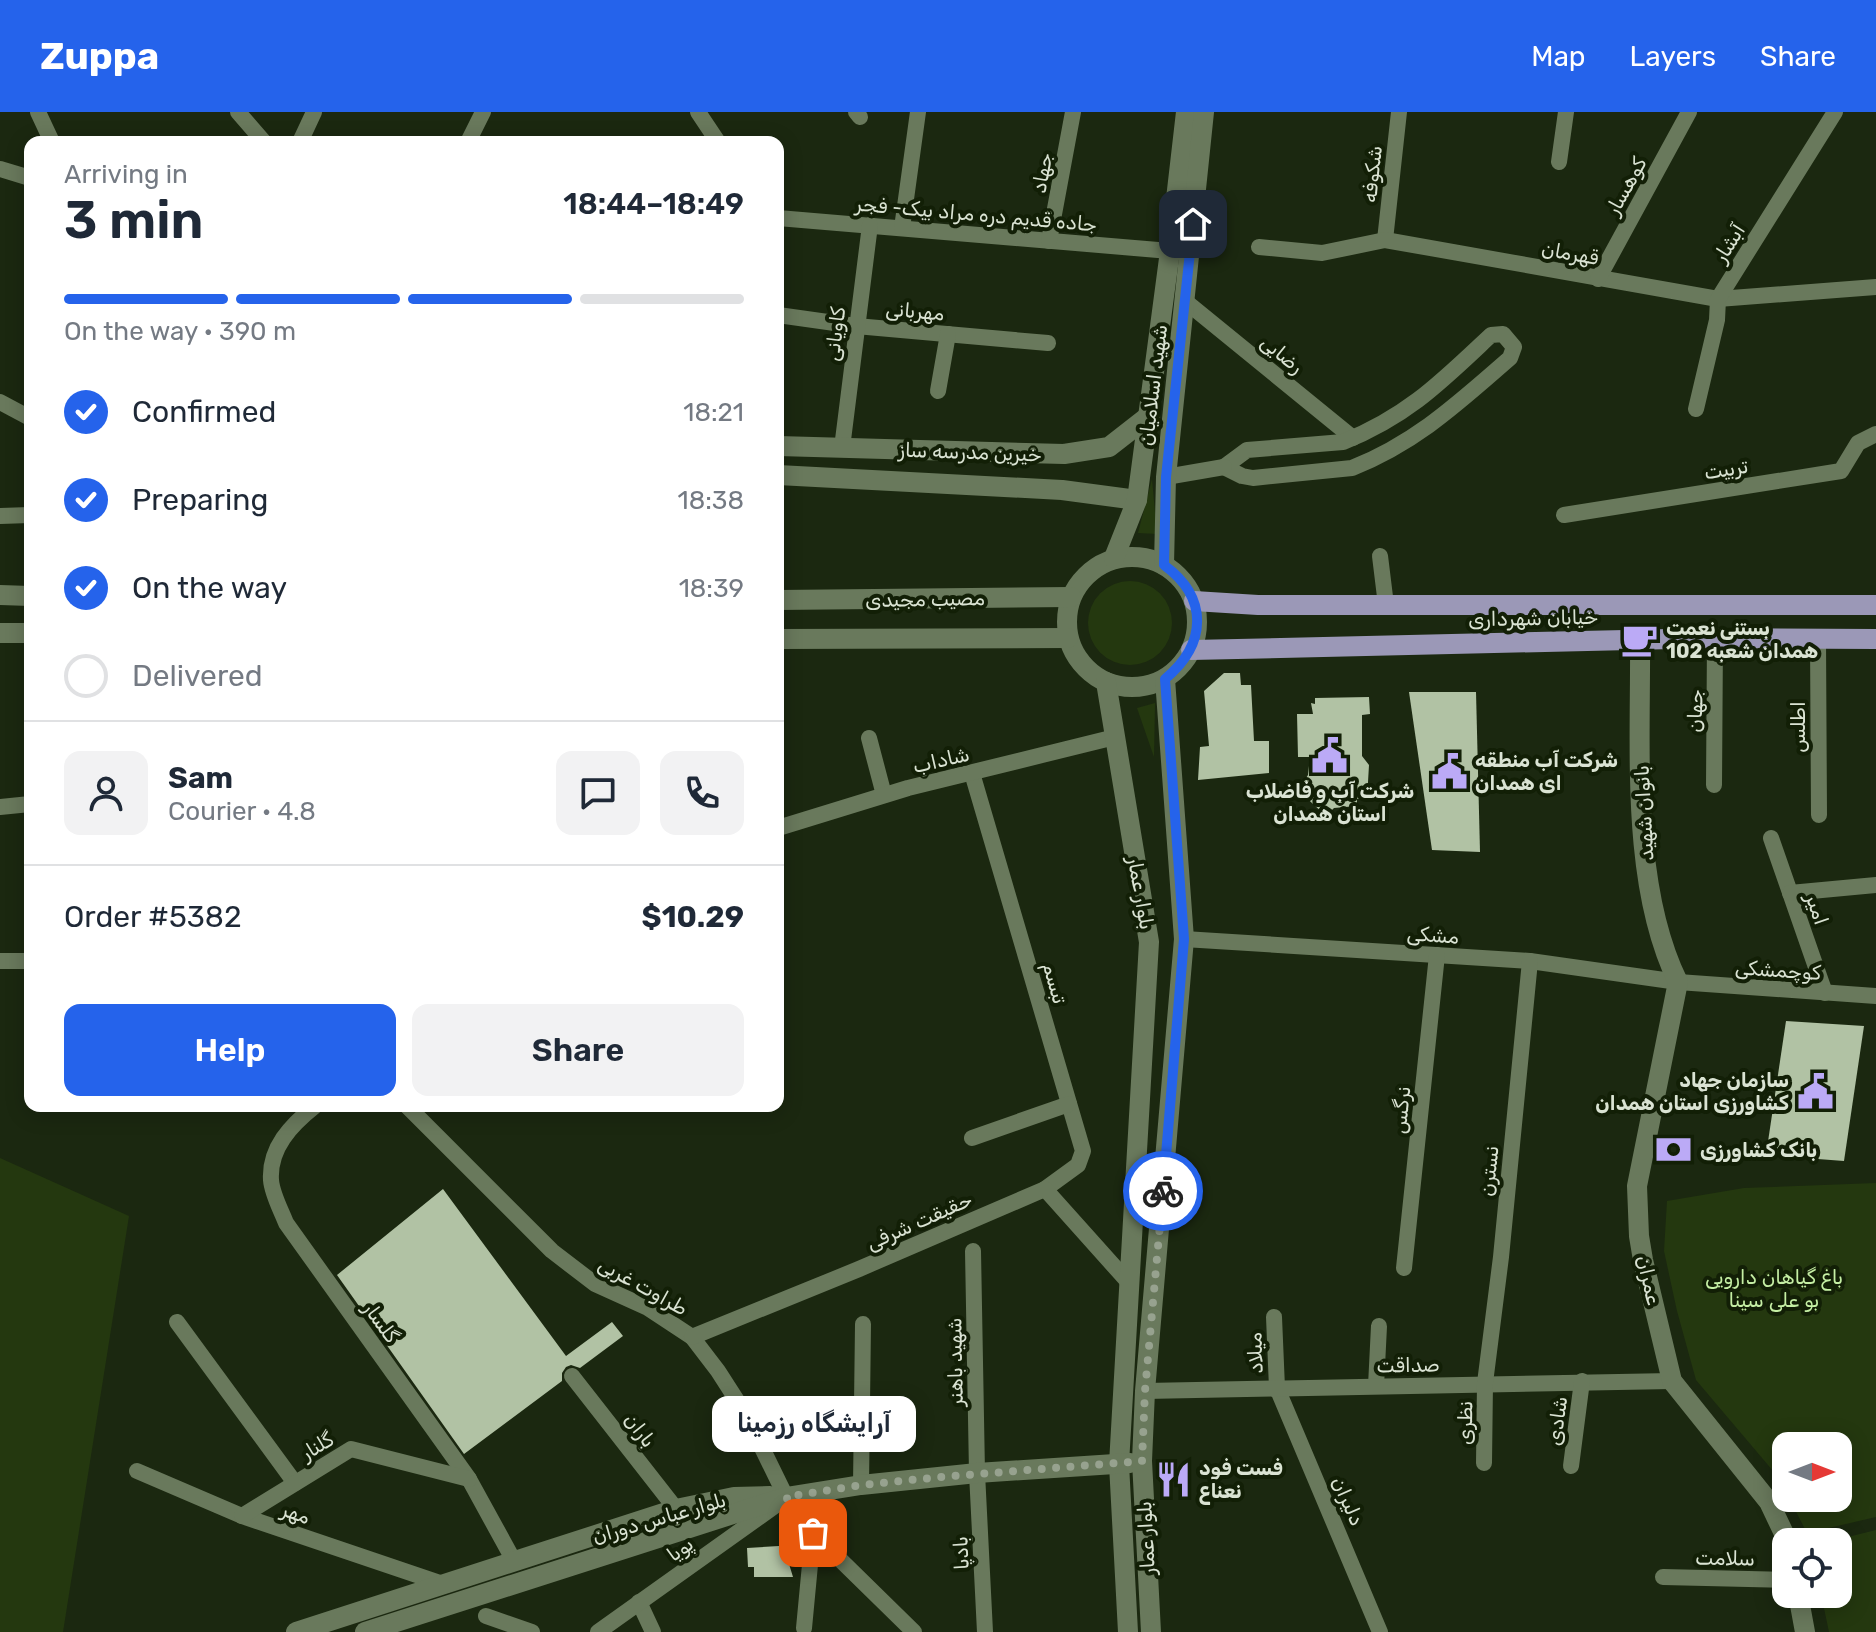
<!DOCTYPE html>
<meta charset="utf-8">
<style>
body{margin:0;font-family:Rubik,Vazirmatn,sans-serif;background:#f2f2f3;color:#1f2937;height:100vh;display:flex;flex-direction:column;font-size:30px;white-space:nowrap}
*{box-sizing:border-box;margin:0}
p{font-size:26px;color:#747a83}
.icon{flex:none;width:44px;height:44px;fill:none;stroke:currentColor;stroke-width:2;stroke-linecap:round;stroke-linejoin:round}
.map{position:relative;flex:1;overflow:hidden}
.details{position:absolute;left:24px;top:24px;width:760px;height:976px;display:flex;flex-direction:column;background:#fff;border-radius:16px;box-shadow:0 4px 20px #0003}
.details>*{flex:none}
.needle{width:52px;rotate:90deg}
.buttons{position:absolute;left:1772px;top:1320px;display:grid;gap:16px}
.buttons a{display:grid;place-items:center;width:80px;height:80px;border-radius:16px;background:#fff;box-shadow:0 4px 20px #0003;font-size:40px}
.pin{position:absolute;display:grid;place-items:center;width:68px;height:68px;color:#fff;margin:-34px;border-radius:16px;box-shadow:0 4px 12px #0006}
.courier{position:absolute;display:grid;place-items:center;width:80px;height:80px;margin:-40px;border:6px solid #2563eb;border-radius:50%;background:#fff;color:#222;box-shadow:0 2px 10px #0007}
.bubble{position:absolute;height:56px;border-radius:16px;background:#fff;box-shadow:0 4px 20px #0003;font-size:26px;font-weight:600;line-height:56px;text-align:center}
.head em{font-style:normal;font-weight:600}
.head div{display:flex;flex-direction:column-reverse}
.head{display:flex;align-items:center;justify-content:space-between;height:136px;padding:0 40px}
h1{font-size:52px;font-weight:600;line-height:60px}
.bar{display:grid;grid-template-columns:repeat(4,1fr);gap:12px 8px;align-content:center;height:96px;padding:0 40px}
.bar i{height:10px;border-radius:6px;background:#e0e1e3}
.bar .on{background:#2563eb}
.bar p{grid-column:span 4}
.line{display:flex;align-items:center;gap:20px;padding:0 40px;border-top:2px solid #e0e1e3}
.line div{flex:1}
.round{display:grid;place-items:center;flex:none;width:84px;height:84px;border-radius:16px;background:#f2f2f3}
ol{padding:0 40px;list-style:none}
li{display:flex;align-items:center;gap:24px;height:88px}
li p{margin-inline-start:auto}
li .icon{padding:8px;border-radius:50%;background:#2563eb;color:#fff;stroke-width:4}
li:last-child{color:#747a83}
li i{width:44px;height:44px;border:4px solid #e0e1e3;border-radius:50%}
.button{display:flex;gap:16px;margin-top:auto;padding:16px 40px}
.button a{flex:1;height:92px;border-radius:16px;background:#2563eb;color:#fff;font-size:32px;font-weight:600;line-height:92px;text-align:center}
.button a+a{background:#f2f2f3;color:#1f2937}
header{display:flex;align-items:center;gap:48px;box-sizing:border-box;height:112px;padding:0 40px;background:#2563eb;color:#fff}
header strong{font-size:38px}
nav{display:flex;gap:44px;margin-inline-start:auto;font-size:28px}
.map>svg:first-child{display:block}
</style>
<header>
<strong>Zuppa</strong>
<nav><a>Map</a><a>Layers</a><a>Share</a></nav>
</header>
<div class="map">
<svg width="1876" height="1520" viewBox="0 0 1876 1520">
<rect width="100%" height="100%" fill="#1b2810"/>
<g fill="#24380f">
<path d="M1152 367 1157 422 1138 421Z"/>
<circle cx="1130" cy="511" r="42"/>
<path d="M1155 591 1154 645 1137 596Z"/>
<path d="M0 1046 129 1104 63 1520H0Z"/>
<path d="M1876 1071V1405L1807 1421 1789 1386H1838V1334H1786V1380L1779 1366 1696 1268 1677 1199 1664 1139 1667 1089 1744 1076Z"/>
<path d="M1876 1418V1520H1829L1821 1482H1838V1430H1828Z"/>
</g>
<g fill="#b1c2a4">
<path d="M1224 561H1240L1241 573H1251L1254 629H1269V661L1198 668 1200 635 1209 634 1204 579Z"/>
<path d="M1409 580H1476L1480 740 1432 738Z"/>
<path d="M1369 585 1370 602 1362 603V644L1369 653 1367 687H1357V694L1334 696 1326 704 1298 678 1308 663 1310 645H1298L1297 602H1313L1311 591 1315 592V586Z"/>
<path d="M1786 909 1864 914 1844 1049 1766 1043Z"/>
<path d="M443 1077 566 1244 612 1210 623 1224 580 1256 571 1253 566 1255 562 1261V1269L464 1342 337 1163Z"/>
<path d="M779 1434 786 1442 793 1465H754V1455H748L747 1436Z"/>
</g>
<g fill="none" stroke-linecap="round" stroke-linejoin="round">
<g stroke="#69795c" stroke-width="16">
<path d="M38 0 52 30"/>
<path d="M238 0 264 30"/>
<path d="M698 0 718 30"/>
<path d="M856 0 860 5"/>
<path d="M300 30 314 0"/>
<path d="M468 30 483 0"/>
<path d="M1559 50 1566 0"/>
<path d="M0 57 30 66"/>
<path d="M778 106 1170 139"/>
<path d="M902 116 918 0"/>
<path d="M1385 128 1399 0"/>
<path d="M1049 129 1073 0"/>
<path d="M1259 135 1322 141 1385 128 1718 187 1876 175"/>
<path d="M1598 167 1689 0"/>
<path d="M1185 189 1353 326"/>
<path d="M778 203 856 214 1048 231"/>
<path d="M1503 222 1514 235 1510 246C1458 291 1417 330 1352 356L1253 366 1242 364 1224 355 1247 338 1343 330C1408 304 1442 269 1491 223Z"/>
<path d="M938 279 948 222"/>
<path d="M0 290 30 306"/>
<path d="M1696 297 1717 208 1718 187 1835 0"/>
<path d="M842 336 870 113"/>
<path d="M1166 365 1224 355"/>
<path d="M1564 403 1841 359 1858 331 1876 322"/>
<path d="M0 404 30 403"/>
<path d="M1380 444 1386 493"/>
<path d="M1818 527 1819 703"/>
<path d="M869 626 884 683"/>
<path d="M972 661 1083 1039 1078 1053 1045 1077"/>
<path d="M1714 673 1715 526"/>
<path d="M0 695 30 692"/>
<path d="M778 716 908 676 1115 625"/>
<path d="M1771 726 1825 881"/>
<path d="M1790 781 1876 773"/>
<path d="M1184 827 1530 849 1678 870 1876 884"/>
<path d="M0 849H30"/>
<path d="M315 994C291 1013 269 1036 271 1068 272 1082 281 1098 286 1111L469 1367 514 1449"/>
<path d="M407 994 552 1139 595 1172 648 1196 692 1225 718 1259 745 1301 786 1385 813 1421 914 1520"/>
<path d="M972 1026 1069 992"/>
<path d="M973 1139 977 1361 985 1520"/>
<path d="M1404 1156 1437 843"/>
<path d="M1274 1205 1277 1276 1380 1520"/>
<path d="M177 1210 295 1371"/>
<path d="M692 1225 859 1157 1045 1077 1130 1172"/>
<path d="M572 1264 676 1397"/>
<path d="M1376 1274 1379 1214"/>
<path d="M1145 1279 1672 1269"/>
<path d="M1484 1351 1485 1271 1501 1145 1530 849"/>
<path d="M1571 1354 1582 1269"/>
<path d="M137 1359 242 1404 446 1473"/>
<path d="M861 1373 863 1212"/>
<path d="M242 1404 351 1337 469 1367"/>
<path d="M1663 1465 1786 1468"/>
<path d="M639 1490 653 1520"/>
<path d="M486 1504 532 1520"/>
<path d="M804 1516 813 1421"/>
<path d="M598 1520 779 1391"/>
</g>
<g stroke="#69795c" stroke-width="20">
<path d="M778 334 1064 342 1109 335 1150 303"/>
<path d="M778 363 1062 378 1137 388"/>
<circle cx="1132" cy="510" r="65"/>
<path d="M1114 446 1137 388 1170 139 1186 0"/>
<path d="M1164 453 1166 365 1204 0"/>
<path d="M0 483 30 484"/>
<path d="M778 488 1071 485"/>
<path d="M0 521H30"/>
<path d="M778 527 1068 526"/>
<path d="M1640 528C1641 635 1630 772 1678 870L1637 1074 1639 1124 1643 1148 1672 1269 1769 1390 1788 1430"/>
<path d="M1106 570 1149 830 1119 1352 1128 1520"/>
<path d="M1798 1482 1805 1520"/>
<path d="M296 1520 676 1397 734 1385 770 1384"/>
<path d="M365 1520 786 1385 861 1373 977 1361 1130 1351"/>
<path d="M1151 1520 1142 1349 1145 1279 1184 827 1165 567"/>
</g>
<g stroke="#9b98b7" stroke-width="20">
<path d="M1194 489 1258 493H1876"/>
<path d="M1191 538 1715 526 1876 527"/>
</g>
</g>
<g fill="none" stroke-linecap="round" stroke-linejoin="round">
<path stroke="#97a28f" stroke-width="8" stroke-dasharray="0 14.4" d="M813 1421 786 1385 861 1373 941 1365 1142 1349 1145 1279 1163 1079"/>
<path stroke="#2563eb" stroke-width="10" d="M1163 1079 1184 827 1165 567C1207 532 1209 486 1164 453L1166 365 1193 112"/>
</g>
<defs>
<symbol id="cafe-bare" viewBox="-9 -9 18 18"><path d="M-5.5-4.5H6V0H3Q3 3.5 0 3.5H-2.5Q-5.5 3.5-5.5 0ZM3-3.2v2h1.7v-2ZM-6 4.5H4V6H-6Z" fill="#bbaaf6" stroke="#121f06" stroke-width="2.5" paint-order="stroke"/></symbol>
<symbol id="civic-bare" viewBox="-9 -9 18 18"><path d="M-.6-6.5H3V-4.5H.6V-3L4-1V1h2V6H-6V1h2V-1L-.6-3ZM-1.2 2.5V6h2.4V2.5Z" fill="#bbaaf6" stroke="#121f06" stroke-width="2.5" paint-order="stroke"/></symbol>
<symbol id="bank-bare" viewBox="-9 -9 18 18"><path d="M-6-4H6V4H-6ZM0-2.3a2.3 2.3 0 1 0 0 4.6a2.3 2.3 0 1 0 0-4.6Z" fill="#bbaaf6" stroke="#121f06" stroke-width="2.5" paint-order="stroke"/></symbol>
<symbol id="restaurant-bare" viewBox="-9 -9 18 18"><path d="M-5-6h1v4h1v-4h1v4h1v-4h1v5L-1.5 .5V6h-2V.5L-5-1ZM5-6V6H3V1.5H1.5Q1.5-4 5-6Z" fill="#bbaaf6" stroke="#121f06" stroke-width="2.5" paint-order="stroke"/></symbol>
</defs>
<g fill-rule="evenodd">
<use href="#cafe-bare" x="1614" y="502" width="51" height="51"/>
<use href="#civic-bare" x="1304" y="618" width="51" height="51"/>
<use href="#civic-bare" x="1424" y="634" width="51" height="51"/>
<use href="#civic-bare" x="1790" y="954" width="51" height="51"/>
<use href="#bank-bare" x="1648" y="1012" width="51" height="51"/>
<use href="#restaurant-bare" x="1148" y="1342" width="51" height="51"/>
</g>
<g text-anchor="middle" dominant-baseline="central" stroke-width="8" stroke-linejoin="round" paint-order="stroke">
<g font-size="20" fill="#dae3d3" stroke="#121f06">
<text transform="translate(1042 61) rotate(-80)">جهاد</text>
<text transform="translate(1372 62) rotate(-84)">شکوفه</text>
<text transform="translate(1626 74) rotate(-61)">کوهسار</text>
<text transform="translate(976 102) rotate(5)">جاده قدیم دره مراد بیک- فجر</text>
<text transform="translate(1729 131) rotate(-58)">آبشار</text>
<text transform="translate(1570 141) rotate(10)">قهرمان</text>
<text transform="translate(915 199) rotate(5)">مهربانی</text>
<text transform="translate(835 222) rotate(-83)">کاویانی</text>
<text transform="translate(1282 242) rotate(39)">رضایی</text>
<text transform="translate(1153 273) rotate(-83)">شهید اسلامیان</text>
<text transform="translate(970 340) rotate(2)">خیرین مدرسه ساز</text>
<text transform="translate(1726 357) rotate(-9)">تربیت</text>
<text transform="translate(925 487) rotate(-1)">مصیب مجیدی</text>
<text transform="translate(1533 506) rotate(-1)">خیابان شهرداری</text>
<text transform="translate(1695 599) rotate(-89)">جهان</text>
<text transform="translate(1798 615) rotate(-90)">اطلس</text>
<text transform="translate(941 648) rotate(-13)">شاداب</text>
<text transform="translate(1644 701) rotate(-93)">بانوان شهید</text>
<text transform="translate(1141 781) rotate(80)">بلوار عمار</text>
<text transform="translate(1817 797) rotate(71)">امیر</text>
<text transform="translate(1433 823) rotate(4)">مشکی</text>
<text transform="translate(1778 858) rotate(4)">کوچمشکی</text>
<text transform="translate(1055 871) rotate(74)">تبسم</text>
<text transform="translate(1401 998) rotate(-84)">نرگس</text>
<text transform="translate(1489 1059) rotate(-84)">نسترن</text>
<text transform="translate(919 1109) rotate(-24)">حقیقت شرفی</text>
<text transform="translate(1649 1168) rotate(77)">عمران</text>
<text transform="translate(643 1174) rotate(29)">طراوت غربی</text>
<text transform="translate(381 1210) rotate(54)">گلسار</text>
<text transform="translate(1255 1241) rotate(-92)">میلاد</text>
<text transform="translate(955 1250) rotate(-91)">شهید باهنر</text>
<text transform="translate(1408 1253) rotate(-1)">صداقت</text>
<text transform="translate(1557 1309) rotate(-82)">شادی</text>
<text transform="translate(1465 1311) rotate(-89)">نظری</text>
<text transform="translate(640 1318) rotate(52)">باران</text>
<text transform="translate(317 1334) rotate(-31)">گلنار</text>
<text transform="translate(1348 1389) rotate(66)">دلیران</text>
<text transform="translate(296 1401) rotate(19)">مهر</text>
<text transform="translate(659 1406) rotate(-16)">بلوار عباس دوران</text>
<text transform="translate(1146 1426) rotate(-93)">بلوار عمار</text>
<text transform="translate(680 1437) rotate(-36)">پویا</text>
<text transform="translate(961 1441) rotate(-93)">بادپا</text>
<text transform="translate(1725 1446) rotate(1)">سلامت</text>
</g>
<g font-size="20" font-weight="bold" fill="#dae3d3" stroke="#121f06" text-anchor="start">
<text x="1666" y="516">بستنی نعمت<tspan x="1666" dy="23">همدان شعبه 102</tspan></text>
<text x="1475" y="648">شرکت آب منطقه<tspan x="1475" dy="23">ای همدان</tspan></text>
<text x="1330" y="679" text-anchor="middle">شرکت آب و فاضلاب<tspan x="1330" dy="23">استان همدان</tspan></text>
<text x="1789" y="968" text-anchor="end">سازمان جهاد<tspan x="1789" dy="23">کشاورزی استان همدان</tspan></text>
<text x="1700" y="1038">بانک کشاورزی</text>
<text x="1199" y="1356">فست فود<tspan x="1199" dy="23">نعناع</tspan></text>
</g>
<g font-size="20" fill="#c5efa4" stroke="#121f06">
<text x="1774" y="1165">باغ گیاهان دارویی<tspan x="1774" dy="23">بو علی سینا</tspan></text>
</g>
</g>
</svg>
<div class="buttons">
<a><svg class="needle" viewBox="-14 -14 28 28"><path d="M0-13l5 13h-10z" fill="#e53935"/><path d="M0 13l5-13h-10z" fill="#747a83"/></svg></a>
<a><svg class="icon" aria-label="locate" viewBox="0 0 24 24"><circle cx="12" cy="12" r="6"/><path d="M12 2v4M12 18v4M2 12h4M18 12h4"/></svg></a>
</div>
<div class="pin" style="left:813px;top:1421px;background:#ea580c"><svg class="icon" aria-label="bag" viewBox="0 0 24 24"><path d="M5 8h14l-1 12H6zM9 8a3 3 0 0 1 6 0"/></svg></div>
<div class="pin" style="left:1193px;top:112px;background:#1f2937"><svg class="icon" aria-label="home" viewBox="0 0 24 24"><path d="M3 11l9-7 9 7M6 9v11h12V9"/></svg></div>
<div class="courier" style="left:1163px;top:1079px"><svg class="icon" aria-label="bike" viewBox="0 0 24 24"><circle cx="6" cy="16" r="4"/><circle cx="18" cy="16" r="4"/><path d="M6 16l4-8h5l3 8M10 8l3 8H6M13 5h3"/></svg></div>
<div class="bubble" style="left:712px;top:1284px;width:204px">آرایشگاه رزمینا</div>
<section class="details">
<div class="head"><div><h1>3 min</h1><p>Arriving in</p></div><em>18:44–18:49</em></div>
<div class="bar"><i class="on"></i><i class="on"></i><i class="on"></i><i></i><p>On the way · 390 m</p></div>
<ol>
<li><svg class="icon" aria-label="check" viewBox="0 0 24 24"><path d="M5 12l5 5 9-10"/></svg>Confirmed<p>18:21</p></li>
<li><svg class="icon" aria-label="check" viewBox="0 0 24 24"><path d="M5 12l5 5 9-10"/></svg>Preparing<p>18:38</p></li>
<li><svg class="icon" aria-label="check" viewBox="0 0 24 24"><path d="M5 12l5 5 9-10"/></svg>On the way<p>18:39</p></li>
<li><i></i>Delivered</li>
</ol>
<div class="line" style="height:144px"><a class="round"><svg class="icon" aria-label="person" viewBox="0 0 24 24"><circle cx="12" cy="8" r="4"/><path d="M4 21q1-7 8-7t8 7"/></svg></a><div><b>Sam</b><p>Courier · 4.8</p></div><a class="round"><svg class="icon" aria-label="chat" viewBox="0 0 24 24"><path d="M4 5h16v11H9l-5 4z"/></svg></a><a class="round"><svg class="icon" aria-label="phone" viewBox="0 0 24 24"><path d="M5 4h4l2 5-3 2q2 4 5 5l2-3 5 2v4C11 20 4 13 5 4z"/></svg></a></div>
<div class="line" style="height:104px"><div>Order #5382</div><b>$10.29</b></div>
<div class="button"><a>Help</a><a>Share</a></div>
</section>
</div>
